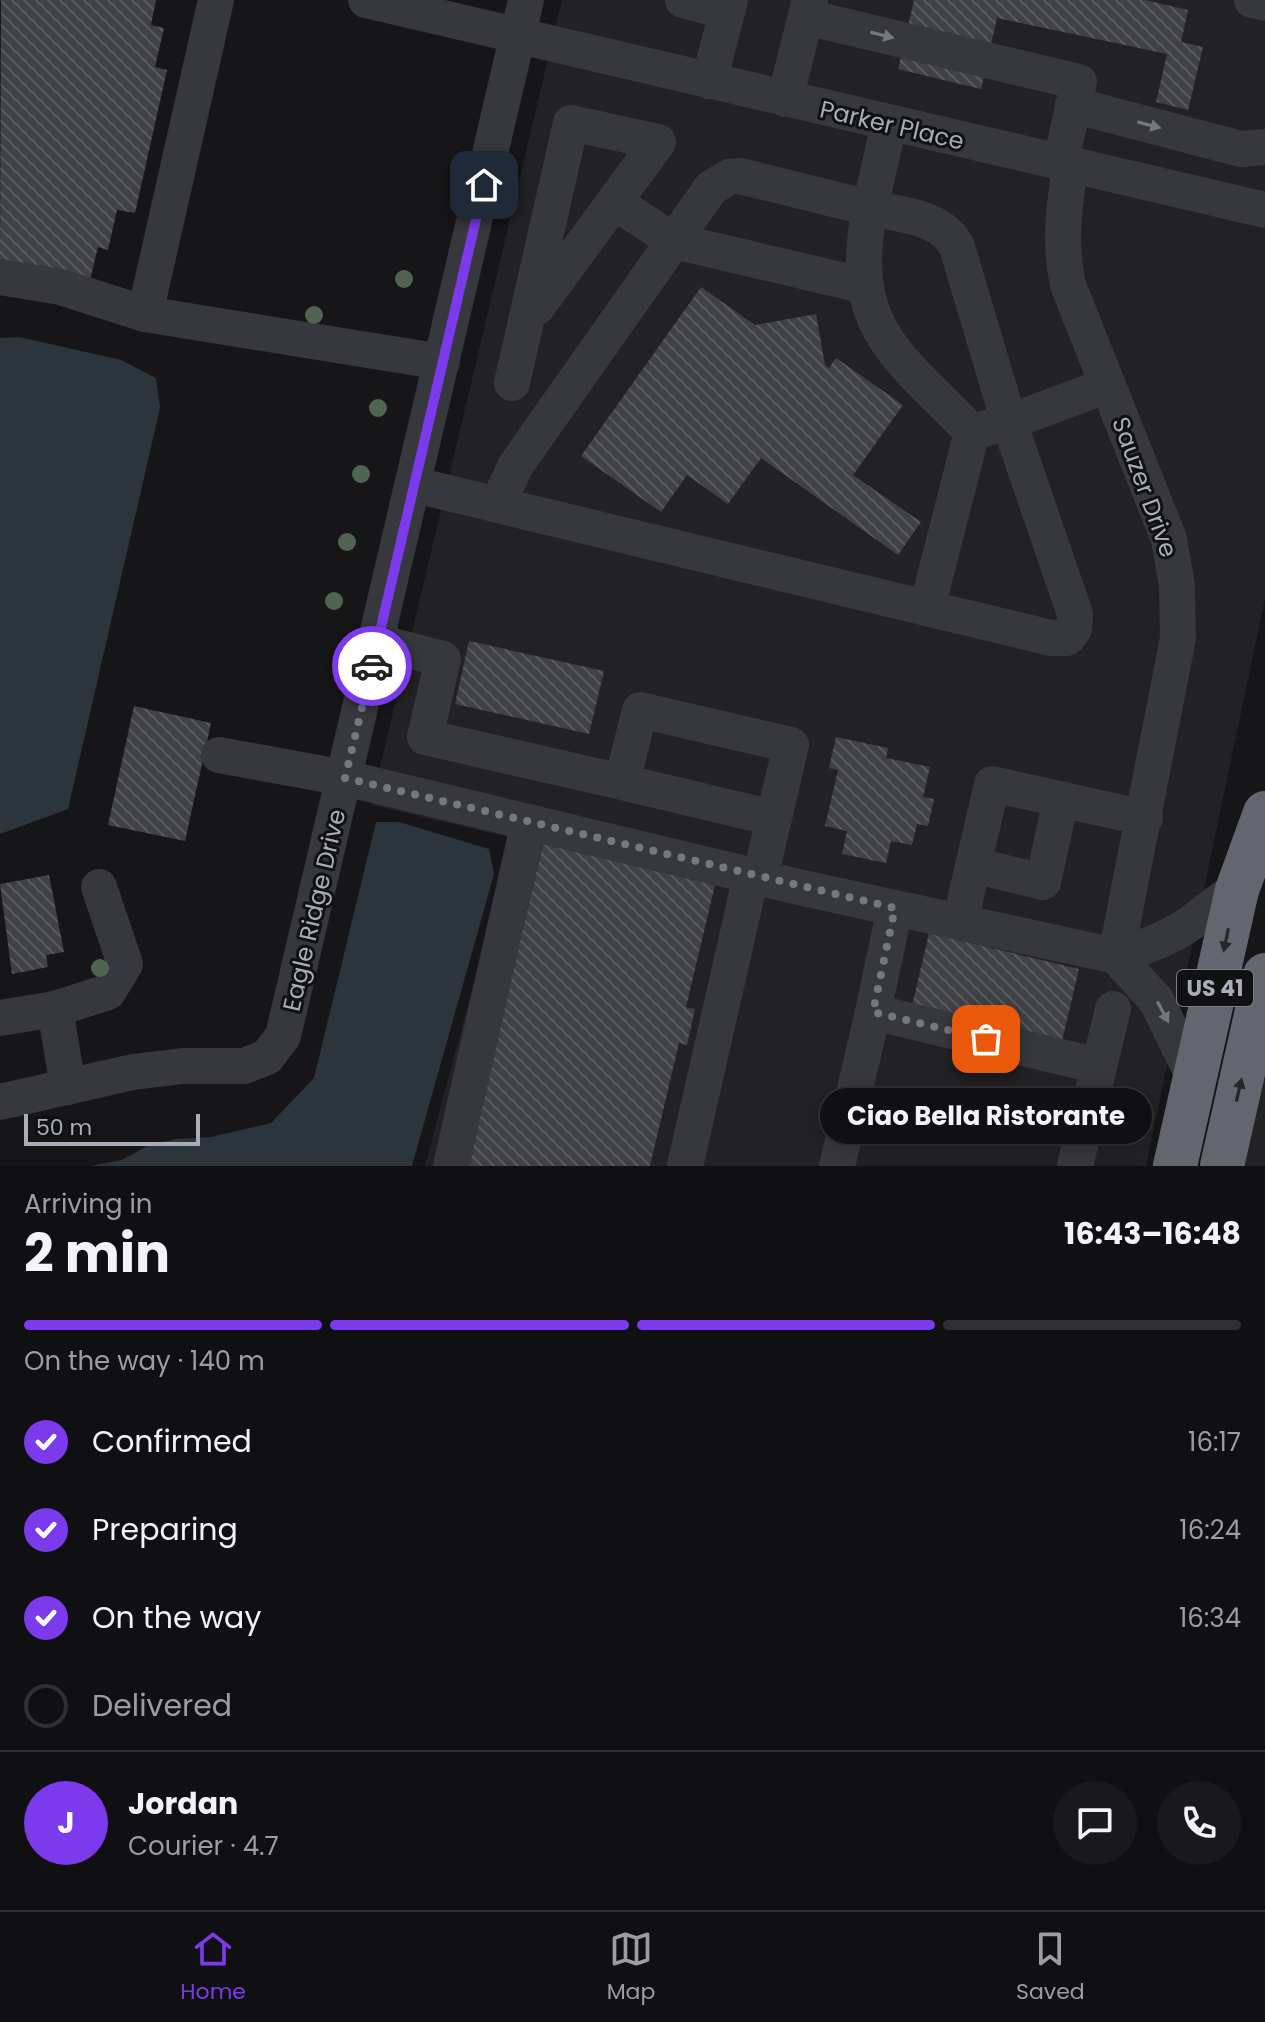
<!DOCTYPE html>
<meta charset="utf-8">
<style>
body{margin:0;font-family:Poppins,sans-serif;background:#19191b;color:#f1f3f6;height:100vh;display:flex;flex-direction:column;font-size:30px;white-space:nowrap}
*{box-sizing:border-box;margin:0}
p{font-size:26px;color:#9c9d9f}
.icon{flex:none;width:44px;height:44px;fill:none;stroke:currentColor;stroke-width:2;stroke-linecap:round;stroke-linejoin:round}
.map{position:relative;height:1166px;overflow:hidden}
.sheet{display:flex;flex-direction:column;background:#101012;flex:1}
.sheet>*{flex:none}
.scale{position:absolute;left:24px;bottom:20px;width:176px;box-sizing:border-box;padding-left:8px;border:4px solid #a8adb8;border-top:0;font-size:22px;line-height:28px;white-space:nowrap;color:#a8adb8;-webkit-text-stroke:6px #111113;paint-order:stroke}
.pin{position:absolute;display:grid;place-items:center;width:68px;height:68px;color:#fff;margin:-34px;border-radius:16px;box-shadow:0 4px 12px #0006}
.courier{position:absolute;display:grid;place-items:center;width:80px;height:80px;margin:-40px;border:6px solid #7c3aed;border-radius:50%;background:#fff;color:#222;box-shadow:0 2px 10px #0007}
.bubble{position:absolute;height:56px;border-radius:28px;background:#101012;box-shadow:0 4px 20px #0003,0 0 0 2px #303032;font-size:26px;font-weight:700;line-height:56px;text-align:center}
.headline em{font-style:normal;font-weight:700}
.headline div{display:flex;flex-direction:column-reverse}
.headline{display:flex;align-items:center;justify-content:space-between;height:136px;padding:0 24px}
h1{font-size:52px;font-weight:700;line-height:60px}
.bar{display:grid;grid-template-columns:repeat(4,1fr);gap:12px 8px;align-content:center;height:96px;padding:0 24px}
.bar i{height:10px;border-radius:6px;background:#303032}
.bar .active{background:#7c3aed}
.bar p{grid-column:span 4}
.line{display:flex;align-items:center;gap:20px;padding:0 24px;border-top:2px solid #303032}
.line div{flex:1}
.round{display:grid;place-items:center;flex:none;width:84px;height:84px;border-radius:42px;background:#19191b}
ol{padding:0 24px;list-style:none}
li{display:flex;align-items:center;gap:24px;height:88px}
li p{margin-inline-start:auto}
li .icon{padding:8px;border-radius:50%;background:#7c3aed;color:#fff;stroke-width:4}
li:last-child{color:#9c9d9f}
li i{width:44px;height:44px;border:4px solid #303032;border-radius:50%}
.tab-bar{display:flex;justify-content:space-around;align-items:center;height:112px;border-top:2px solid #303032;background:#101012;font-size:22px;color:#9c9d9f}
.tab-bar a{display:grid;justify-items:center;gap:4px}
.tab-bar .active{color:#7c3aed}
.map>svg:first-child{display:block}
</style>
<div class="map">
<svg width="1265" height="1166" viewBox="0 0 1265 1166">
<defs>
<pattern id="building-back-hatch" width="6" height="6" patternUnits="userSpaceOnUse" patternTransform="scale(2)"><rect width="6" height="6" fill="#404145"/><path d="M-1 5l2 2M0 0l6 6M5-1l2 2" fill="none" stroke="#595a5e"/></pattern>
</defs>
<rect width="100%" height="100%" fill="#161618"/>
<g fill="#222225">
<path d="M562 0H1265V598L1146 1166H425L512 838 371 805Z"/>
<path d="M1265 1018V1166H1233Z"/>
</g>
<g fill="#2c353c">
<path d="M19 337 121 360 156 378 160 408 68 809 0 834V338Z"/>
<path d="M376 822H399L489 849 494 874 412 1166H90L122 1160 149 1145 177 1139 211 1137 271 1123 314 1078Z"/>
</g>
<g fill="url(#building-back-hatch)">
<path d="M1 0H156L151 25 164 28 155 67 167 70 135 213 117 210 108 250 98 247 90 280 0 259Z"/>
<path d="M914 0H1145L1188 10 1181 42 1203 47 1188 110 1156 102 1167 54 997 18 981 89 898 69Z"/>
<path d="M701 287 755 325 816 314 825 365 829 368 836 358 903 405 853 475 921 522 898 555 761 458 728 504 687 475 661 512 581 456Z"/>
<path d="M469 641 604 671 589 734 455 704Z"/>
<path d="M134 706 211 723 185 841 108 825Z"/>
<path d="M836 737 888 748 886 758 930 767 923 797 934 799 928 826 917 824 912 845 891 841 886 863 842 854 847 831 825 826 838 770 829 768Z"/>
<path d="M543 844 715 885 686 1007 695 1009 687 1045 679 1043 650 1166H467Z"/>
<path d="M49 875 64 952 46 955 48 967 12 974 0 884Z"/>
<path d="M929 933 1079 969 1062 1041 912 1006Z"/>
</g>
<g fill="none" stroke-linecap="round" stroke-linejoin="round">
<g stroke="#37383d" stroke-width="36">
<path d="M216 0 145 314 442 362"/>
<path d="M366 0 1265 210"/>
<path d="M683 0 727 12 730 0"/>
<path d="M1252 0 1265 3"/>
<path d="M806 17 1079 82 1060 164"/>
<path d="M709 81 727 12"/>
<path d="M785 99 810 0"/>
<path d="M1073 105 1241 149 1265 147"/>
<path d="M1070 167C1064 208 1059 244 1068 285L1169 539 1177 586 1178 638 1116 956"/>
<path d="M0 277 61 287 145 314"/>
<path d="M537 307 614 202"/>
<path d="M512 383 571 123 658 142 614 202 674 241 866 286"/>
<path d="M415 485 1051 638H1067L1074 629 1075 614 1009 422 1108 385"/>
<path d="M497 505 516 465 711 188 729 177 740 176 870 208 889 124"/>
<path d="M927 608 972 432C897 354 846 328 870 208 901 215 942 216 957 247L1009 422 972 432"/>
<path d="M377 642 443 659 425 737 622 782 640 710 791 745 760 878"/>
<path d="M219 755 345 778 803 888 1116 956C1138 949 1160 942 1180 930 1201 918 1214 902 1237 890"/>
<path d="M622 782 774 818"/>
<path d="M973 865 1043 882 1061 799"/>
<path d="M895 908 873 1012 1099 1066"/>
<path d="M960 922 992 784 1145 818"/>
<path d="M1116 956 1156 1000 1195 1079"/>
<path d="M55 1009 108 992 125 964 99 887"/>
<path d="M0 1018 55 1009 68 1087"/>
<path d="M0 1102 133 1072 183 1066H244L267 1057 283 1036 526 0"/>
<path d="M451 1166 529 822"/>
<path d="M685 1166 751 876"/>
<path d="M837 1166 873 1012"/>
<path d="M1075 1166 1113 1009"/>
</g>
<g stroke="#63666e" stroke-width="44">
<path d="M1175 1166 1237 890 1265 813"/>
<path d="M1222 1166 1265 975"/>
</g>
</g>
<g fill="#506452">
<circle cx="404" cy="279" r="9"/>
<circle cx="314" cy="315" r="9"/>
<circle cx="378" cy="408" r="9"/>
<circle cx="361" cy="474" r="9"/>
<circle cx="347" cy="542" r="9"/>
<circle cx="334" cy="601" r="9"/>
<circle cx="100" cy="968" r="9"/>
</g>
<defs><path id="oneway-solid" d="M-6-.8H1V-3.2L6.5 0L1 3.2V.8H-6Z" transform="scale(2)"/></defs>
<g fill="#757881">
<use href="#oneway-solid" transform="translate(882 35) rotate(14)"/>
<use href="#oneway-solid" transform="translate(1149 125) rotate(15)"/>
<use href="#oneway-solid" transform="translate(1163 1012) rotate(62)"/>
</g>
<g fill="#26262a">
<use href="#oneway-solid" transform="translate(1226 940) rotate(102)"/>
<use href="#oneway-solid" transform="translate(1239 1090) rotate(-77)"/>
</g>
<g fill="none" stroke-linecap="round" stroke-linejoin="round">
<path stroke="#757880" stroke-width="8" stroke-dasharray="0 14.4" d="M372 666 345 778 895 908 873 1012 986 1039"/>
<path stroke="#7c3aed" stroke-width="10" d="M372 666 484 185"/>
</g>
<g text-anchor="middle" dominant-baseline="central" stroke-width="6" stroke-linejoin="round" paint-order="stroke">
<rect fill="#111113" stroke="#7b7e86" stroke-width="2" x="1177" y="970" width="76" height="36" rx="6"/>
<g font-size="22" font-weight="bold" fill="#a8adb8">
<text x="1215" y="988">US 41</text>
</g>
<g font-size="24" fill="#a8adb8" stroke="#111113">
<text transform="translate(892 125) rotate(13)">Parker Place</text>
<text transform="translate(1145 487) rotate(70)">Sauzer Drive</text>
<text transform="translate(314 910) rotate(-77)">Eagle Ridge Drive</text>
</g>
</g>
</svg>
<div class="scale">50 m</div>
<div class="pin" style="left:986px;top:1039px;background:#ea580c"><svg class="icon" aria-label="bag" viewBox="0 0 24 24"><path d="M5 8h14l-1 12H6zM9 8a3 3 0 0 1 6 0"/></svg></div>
<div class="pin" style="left:484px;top:185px;background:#1f2937"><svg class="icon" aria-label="home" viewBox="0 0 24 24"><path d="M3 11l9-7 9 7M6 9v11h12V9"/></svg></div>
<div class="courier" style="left:372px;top:666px"><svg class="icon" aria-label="car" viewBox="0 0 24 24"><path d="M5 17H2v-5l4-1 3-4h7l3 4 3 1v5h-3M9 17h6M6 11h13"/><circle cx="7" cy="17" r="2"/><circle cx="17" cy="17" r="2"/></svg></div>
<div class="bubble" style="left:820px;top:1088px;width:332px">Ciao Bella Ristorante</div>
</div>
<section class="sheet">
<div class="headline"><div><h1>2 min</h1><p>Arriving in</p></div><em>16:43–16:48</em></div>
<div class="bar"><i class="active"></i><i class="active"></i><i class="active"></i><i></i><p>On the way · 140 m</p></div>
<ol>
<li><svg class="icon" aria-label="check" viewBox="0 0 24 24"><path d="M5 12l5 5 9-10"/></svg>Confirmed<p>16:17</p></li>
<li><svg class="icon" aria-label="check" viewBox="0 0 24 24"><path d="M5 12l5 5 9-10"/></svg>Preparing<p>16:24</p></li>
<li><svg class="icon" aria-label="check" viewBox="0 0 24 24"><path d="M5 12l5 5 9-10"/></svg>On the way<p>16:34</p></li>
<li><i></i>Delivered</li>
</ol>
<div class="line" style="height:144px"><b class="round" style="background:#7c3aed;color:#fff">J</b><div><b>Jordan</b><p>Courier · 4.7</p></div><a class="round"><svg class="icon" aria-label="chat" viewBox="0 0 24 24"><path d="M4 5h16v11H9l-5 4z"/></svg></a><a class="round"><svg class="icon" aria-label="phone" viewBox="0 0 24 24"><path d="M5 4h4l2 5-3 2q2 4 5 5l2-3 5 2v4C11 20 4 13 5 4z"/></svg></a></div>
</section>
<nav class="tab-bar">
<a class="active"><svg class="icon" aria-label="home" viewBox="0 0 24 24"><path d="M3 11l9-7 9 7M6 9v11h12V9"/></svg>Home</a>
<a><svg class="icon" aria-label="map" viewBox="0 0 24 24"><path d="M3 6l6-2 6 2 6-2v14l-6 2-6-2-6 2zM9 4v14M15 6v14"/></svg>Map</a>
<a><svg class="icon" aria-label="saved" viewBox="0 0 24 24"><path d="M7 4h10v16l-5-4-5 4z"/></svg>Saved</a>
</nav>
